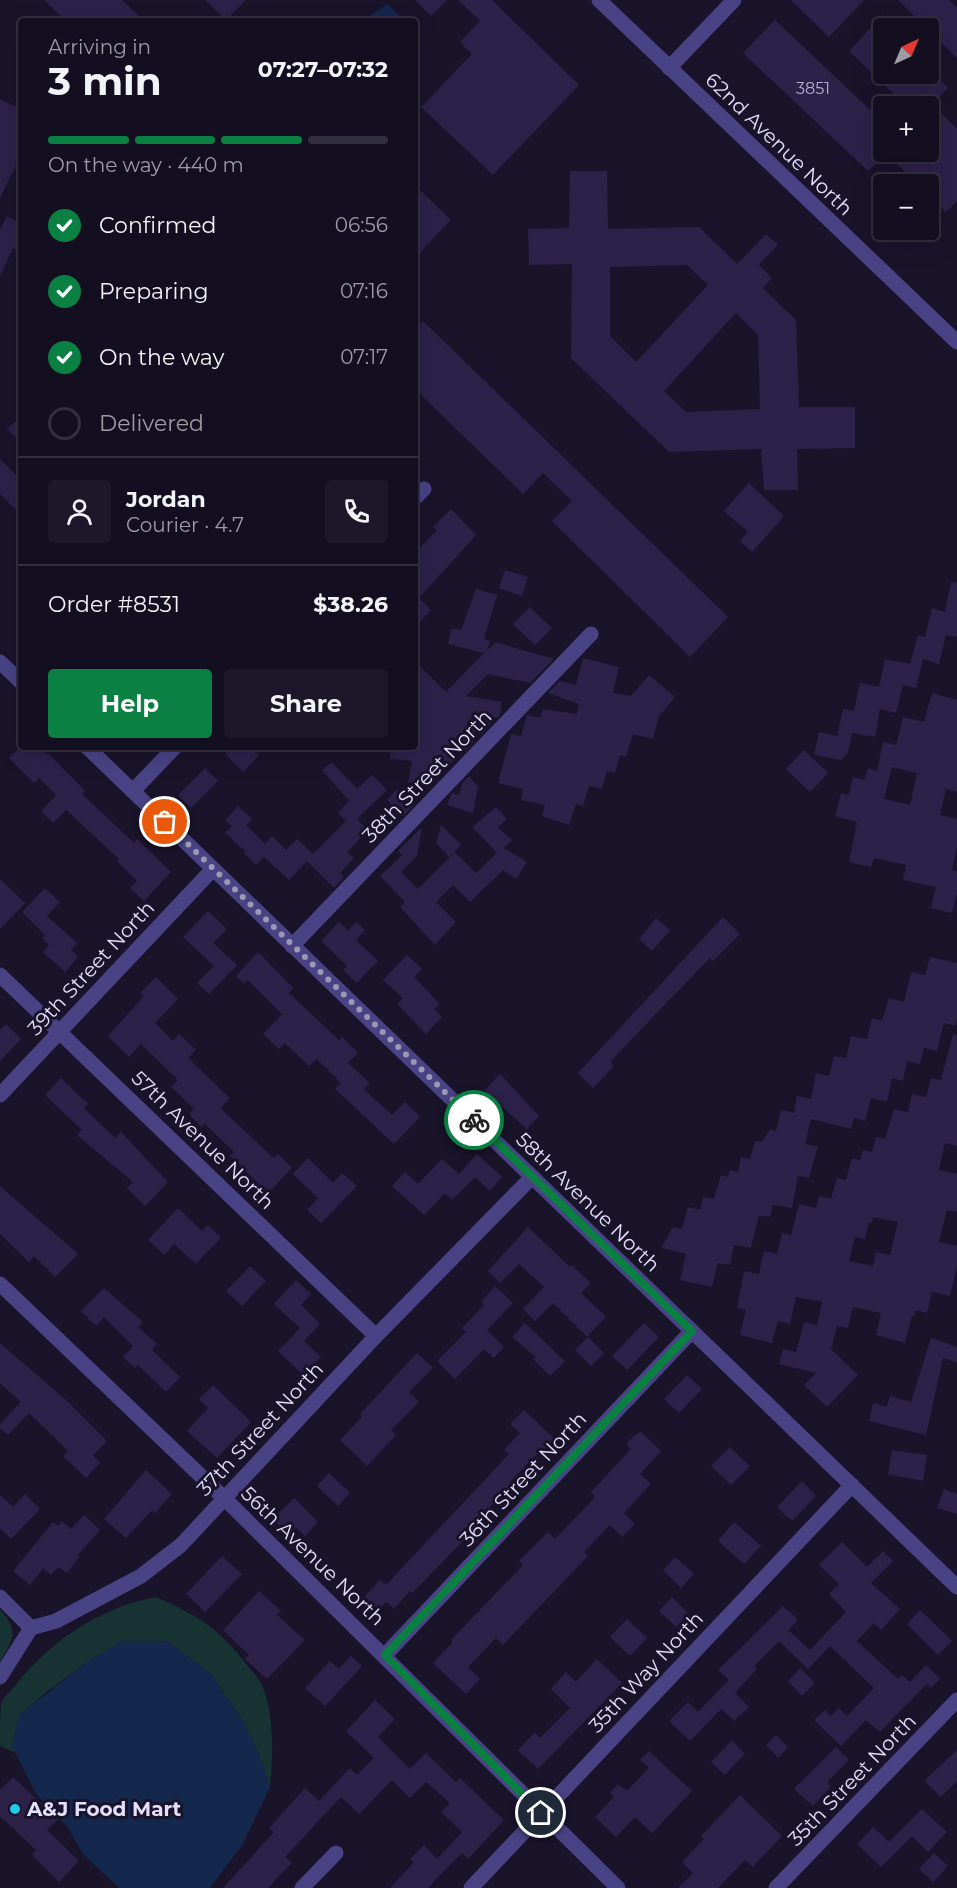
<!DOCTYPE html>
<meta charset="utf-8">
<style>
body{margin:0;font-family:Montserrat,sans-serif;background:#1c1829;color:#f1f3f6;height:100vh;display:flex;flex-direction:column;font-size:22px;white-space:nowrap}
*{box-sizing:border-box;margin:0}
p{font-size:20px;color:#9d9ca5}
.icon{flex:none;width:33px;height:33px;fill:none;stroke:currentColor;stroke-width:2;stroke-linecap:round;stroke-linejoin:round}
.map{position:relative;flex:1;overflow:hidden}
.sheet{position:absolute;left:18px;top:18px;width:400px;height:732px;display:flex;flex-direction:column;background:#130f20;border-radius:6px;box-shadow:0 6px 24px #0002,0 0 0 2px #322f3e}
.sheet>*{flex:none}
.needle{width:39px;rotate:44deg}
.fabs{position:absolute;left:873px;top:18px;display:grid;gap:12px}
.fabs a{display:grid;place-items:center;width:66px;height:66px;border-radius:6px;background:#130f20;box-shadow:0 6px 24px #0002,0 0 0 2px #322f3e;font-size:30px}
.pin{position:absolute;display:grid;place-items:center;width:51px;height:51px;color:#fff;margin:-26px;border:3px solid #fff;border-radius:50%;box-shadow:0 2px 6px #0007}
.courier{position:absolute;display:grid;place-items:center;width:60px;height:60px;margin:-30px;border:4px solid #0b8043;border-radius:50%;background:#fff;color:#222;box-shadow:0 2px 8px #0007}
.summary em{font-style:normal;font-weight:700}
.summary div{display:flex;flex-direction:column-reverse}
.summary{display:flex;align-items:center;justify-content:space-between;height:102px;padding:0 30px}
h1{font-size:39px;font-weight:700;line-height:45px}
.bar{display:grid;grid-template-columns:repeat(4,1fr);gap:9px 6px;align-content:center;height:72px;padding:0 30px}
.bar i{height:8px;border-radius:4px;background:#322f3e}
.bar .on{background:#0b8043}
.bar p{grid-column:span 4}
.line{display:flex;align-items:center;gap:15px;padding:0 30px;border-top:2px solid #322f3e}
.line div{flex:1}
.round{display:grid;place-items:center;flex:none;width:63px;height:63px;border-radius:6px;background:#1c1829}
ol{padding:0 30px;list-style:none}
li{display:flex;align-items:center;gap:18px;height:66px}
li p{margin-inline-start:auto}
li .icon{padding:6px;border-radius:50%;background:#0b8043;color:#fff;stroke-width:4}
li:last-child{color:#9d9ca5}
li i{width:33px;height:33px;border:3px solid #322f3e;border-radius:50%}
.action{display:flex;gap:12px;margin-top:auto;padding:12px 30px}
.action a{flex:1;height:69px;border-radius:6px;background:#0b8043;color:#fff;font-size:24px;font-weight:700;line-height:69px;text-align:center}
.action a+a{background:#1c1829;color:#f1f3f6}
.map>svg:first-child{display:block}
</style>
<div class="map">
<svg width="957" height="1888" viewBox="0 0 957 1888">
<rect width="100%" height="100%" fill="#19142a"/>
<g fill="#173334">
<path d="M156 1597C197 1615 220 1629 247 1665 251 1670 258 1677 261 1683 275 1714 273 1755 270 1788L260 1757 241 1718 210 1673 167 1641H123L87 1662 45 1693 20 1715 12 1746 16 1753 0 1746C0 1734 0 1715 1 1704 4 1696 13 1689 18 1682 53 1639 102 1607 156 1597Z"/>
<path d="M0 1609C19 1631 14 1639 0 1662Z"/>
</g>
<g fill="#14274d">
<path d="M387 4 405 21H363Z"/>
<path d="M123 1641H167L210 1673 241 1718 260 1757 270 1788 242 1845 210 1888H119L83 1854 68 1828 36 1794 12 1746 19 1715 87 1662Z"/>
</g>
<g fill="#2c2149" fill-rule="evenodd">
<path d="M44 0H122L144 21H66Z"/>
<path d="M205 0H246L226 20Z"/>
<path d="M415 0H447L431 16Z"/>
<path d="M458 0H492L579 85 493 175 421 107 472 54 460 42 480 21Z"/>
<path d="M791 0H864L829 37Z"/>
<path d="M898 0H949L957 8V58Z"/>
<path d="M884 14V74H934L948 88 932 104 957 129V201L946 212 928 195V184H918L884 152H928V106H906L849 51Z"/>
<path d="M775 20 884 123V155L868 171 743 53Z"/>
<path d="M0 99 21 109V155L0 198Z"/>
<path d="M570 171H607L608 229 699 227 737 264 766 234 778 245 759 265 772 278 763 288 796 320 799 407H855V448L797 449 798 490H764L761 449 669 452 571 358 572 264 529 265 528 229 569 228ZM687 265 708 285 636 362 610 336V267ZM736 313 758 335 760 409 686 412 664 391Z"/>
<path d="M416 186 451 220 416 257Z"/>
<path d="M7 216 21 224V253L13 248 0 277V229Z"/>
<path d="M423 321 728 617 690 657 552 521 572 501 543 473 523 494 416 390V328Z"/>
<path d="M21 416V443L7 429Z"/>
<path d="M0 459 21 480V515L0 494Z"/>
<path d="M749 483 784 516 752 552 740 541 748 532 724 511Z"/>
<path d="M451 509 476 535 419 598 431 610 416 626V552L437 530 433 527Z"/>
<path d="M505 570 528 577 522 596 499 588Z"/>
<path d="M951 582 957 583V637L946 635 939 664 923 659 916 688 903 685 896 713 880 709 875 737 852 733 848 753 841 760 814 755 819 732 837 736 843 709 854 711 860 683 879 687 885 659 910 664 918 635 925 637 932 608 945 612Z"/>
<path d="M476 589 497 595 484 639 490 641 487 651 495 642 554 659 530 683 488 674 466 696 502 702 500 715 497 718H491L490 725 482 734 475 732 473 743 466 750 457 748 450 767 435 761 430 786 408 782 412 761 390 759 391 747H416V662L446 692 484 653 448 644 452 628 461 630Z"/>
<path d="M530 607 552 628 535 645 513 624Z"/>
<path d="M583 658 619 667 613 693 631 696 649 675 675 697 659 716 653 739 633 734 626 757 620 755 615 773 607 771 602 789 589 786 583 806 576 804 569 825 542 816 545 805 521 800 523 789 498 783 511 734 521 736 527 715 540 718 543 709 577 714 579 704 548 693 560 681 576 685Z"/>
<path d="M932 693 957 700V792L946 789 940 815 957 819V847L952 870 957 871V893L952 913 931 908 936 887 903 880 906 865 874 858 871 867 849 862 857 822 835 816 841 793 849 795 853 777 865 780 868 768 877 771 883 742 896 745 903 717 924 722ZM892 767 917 773 910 805 884 799Z"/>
<path d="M20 747H39L47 755 48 753 85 791 82 794 134 843 137 839 171 872 144 901 130 888 137 881 117 861 119 859 66 810 53 823 41 811 56 795 39 778 34 783 9 758Z"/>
<path d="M232 747H251L259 755 243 772 225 754Z"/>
<path d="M804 750 828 773 810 792 786 769Z"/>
<path d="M332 762 357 789 372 775 387 790 357 819 368 830 347 852 354 858 340 873 344 877 334 888 307 861 289 880 264 857 256 865 244 853 245 851 225 833 232 826 225 820 238 806 252 819 246 825 265 844 272 836 286 850 297 839 313 854 346 821 338 813 349 801 322 770Z"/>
<path d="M205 768 218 781 191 808 178 795Z"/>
<path d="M469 776 478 787 473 813 447 805 452 793 459 795 463 782Z"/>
<path d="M397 789 414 805 403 816 387 800Z"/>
<path d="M496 807 507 819 498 827 512 840 504 848 527 862 516 879 503 870 470 902 453 885 436 902 456 922 435 945 400 907 405 902 380 876 402 855 398 851 422 827 417 856 401 872 418 889 455 852 476 873 497 853 472 827Z"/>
<path d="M441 825 461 845 449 857 436 843Z"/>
<path d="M0 879 25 903 0 929Z"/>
<path d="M45 888 60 902 47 916 77 943 71 950 78 957 65 972 43 952 49 945 42 938 45 935 22 912Z"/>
<path d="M208 911 227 929 213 943 237 965 209 994 197 983 214 966 183 937Z"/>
<path d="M723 917 740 934 713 961 710 958 669 1000 610 1062 614 1066 593 1088 578 1073Z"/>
<path d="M656 918 670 930 652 951 639 939Z"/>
<path d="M339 922 348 931 356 922 365 930 356 940 378 961 357 983 343 970 347 966 321 941Z"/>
<path d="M258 952 293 988 289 993 339 1040 342 1037 358 1053 348 1063 370 1083 364 1089 392 1115 405 1102 420 1117 394 1144 335 1089 341 1083 317 1059 309 1066 285 1043 279 1049 263 1034 282 1014 248 980 244 984 236 976Z"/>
<path d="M407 955 422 969 414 977 440 1004 434 1009 442 1017 426 1034 397 1004 403 998 383 980Z"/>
<path d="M930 957 957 963V1019L955 1026 944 1023 937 1051 924 1048 920 1064 907 1061 903 1081 892 1078 887 1102 871 1098 865 1121 854 1118 851 1129 811 1119 805 1144 818 1147 809 1178 798 1176 792 1208 773 1205 770 1217 759 1215 751 1248 734 1245 730 1265 718 1263 712 1287 680 1280 686 1254 661 1248 673 1227 682 1229 688 1207 700 1210 703 1197 714 1199 721 1175 728 1177 730 1170 738 1172 741 1157 750 1159 755 1141 762 1142 770 1129 776 1131 781 1110 794 1113 797 1096 811 1099 816 1073 829 1076 834 1056 846 1058 851 1036 867 1039 872 1018 882 1021 889 998 904 1002 911 972 925 975Z"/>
<path d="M156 977 178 999 155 1023 173 1041 179 1034 196 1050 188 1058 230 1098 220 1108 274 1158 278 1154 292 1168 268 1193 230 1156 234 1152 205 1124 201 1127 189 1114 194 1109 171 1087 178 1080 141 1044 129 1057 108 1036 144 996 140 993Z"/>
<path d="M6 1024 21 1039 0 1061V1030Z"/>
<path d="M953 1034 957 1035V1146L945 1143 939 1170 957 1174V1212L947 1210 939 1242 957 1246V1266L950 1296 932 1292 927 1313 916 1310 914 1316 912 1315 905 1343 876 1335 881 1313 853 1307 848 1328 837 1326 831 1349 858 1375 827 1407 804 1385 816 1373 779 1364 783 1349 796 1352 804 1322 817 1325 822 1302 796 1297 790 1324 778 1321 772 1343 740 1335 746 1310 737 1308 744 1271 759 1274 764 1251 777 1254 782 1233 791 1235 799 1204 816 1208 819 1196 831 1199 837 1178 846 1180 852 1158 860 1160 863 1150 872 1152 876 1137 885 1139 894 1109 908 1112 912 1094 926 1097 931 1078 941 1080ZM873 1217 898 1222 890 1255 876 1252 873 1266 849 1261 855 1237 865 1239 869 1222 872 1223Z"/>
<path d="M500 1074 539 1116 527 1129 484 1091Z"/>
<path d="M61 1078 88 1104 84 1108 115 1138 121 1132 168 1182 145 1206 127 1188 133 1182 77 1135 82 1130 45 1095Z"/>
<path d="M477 1154 502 1177 490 1191 475 1177 452 1200 445 1193 424 1215 392 1186 405 1172 418 1184 442 1159 459 1174Z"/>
<path d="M308 1158 333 1183 342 1173 357 1186 321 1223 307 1210 318 1198 293 1174Z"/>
<path d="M0 1186 78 1254 55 1277 34 1256 29 1262 0 1234Z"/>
<path d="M178 1208 202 1231 208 1225 221 1238 196 1264 174 1244 164 1255 148 1240Z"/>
<path d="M528 1227 570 1267 572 1265 591 1283 581 1293 606 1317 587 1337 553 1303 535 1321 523 1309 544 1287 519 1264 500 1283 488 1271Z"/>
<path d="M250 1266 266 1281 242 1306 226 1291Z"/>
<path d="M296 1280 311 1294 301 1305 320 1324 304 1341 321 1357 303 1375 278 1351 300 1328 274 1304Z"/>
<path d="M495 1286 513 1303 487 1330 504 1347 494 1358 484 1349 455 1379 437 1361 466 1332 462 1328 484 1305 481 1302Z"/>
<path d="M104 1288 143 1322 138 1327 157 1344 152 1350 180 1377 166 1392 138 1365 135 1368 123 1357 133 1346 104 1317 96 1326 81 1311Z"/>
<path d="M525 1323 565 1361 550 1376 533 1359 536 1357 512 1337Z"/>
<path d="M644 1323 659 1337 627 1370 612 1356Z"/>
<path d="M588 1337 604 1353 591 1366 575 1350Z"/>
<path d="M931 1338 957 1347V1363L943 1358 926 1435 869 1421 873 1403 887 1407 890 1396 911 1402Z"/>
<path d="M0 1343 68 1402 107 1441 93 1455 100 1463 86 1478 63 1456 68 1451 29 1413 8 1435 0 1428V1424L21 1402 0 1383Z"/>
<path d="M417 1353 433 1368 409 1392 419 1402 391 1430 396 1435 367 1466 340 1440 362 1417 360 1414Z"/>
<path d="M687 1375 702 1389 679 1413 664 1399Z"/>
<path d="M213 1385 251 1422 217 1458 187 1431 208 1408 199 1399Z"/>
<path d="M524 1410 557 1441 544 1456 539 1452 510 1482 512 1484 467 1531 470 1534 412 1593 410 1591 394 1609 386 1602 378 1611 363 1598 380 1580 386 1585 509 1454 504 1450 520 1433 510 1424Z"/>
<path d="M640 1431 661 1451 640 1474 651 1484 624 1513 635 1524 622 1537 610 1525 584 1552 588 1556 503 1645 496 1638 468 1667 480 1679 466 1694 433 1663 453 1642 451 1640 523 1565 519 1561 548 1532 555 1539 595 1497 591 1492 631 1449 626 1444Z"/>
<path d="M730 1447 750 1466 731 1485 711 1466Z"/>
<path d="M892 1450 927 1455 923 1481 888 1474Z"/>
<path d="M146 1470 172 1494 155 1513 152 1510 126 1538 104 1519Z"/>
<path d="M329 1473 350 1493 338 1506 317 1486Z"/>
<path d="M802 1481 816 1496 792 1521 777 1507Z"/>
<path d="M944 1489 957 1494V1514L937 1508Z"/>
<path d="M25 1494 40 1509 11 1539 0 1528V1495L13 1507Z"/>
<path d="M294 1498 318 1522 305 1536 296 1528 289 1535 273 1519Z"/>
<path d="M84 1515 100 1530 78 1555 80 1556 67 1573 58 1567 51 1575 43 1568 30 1585 13 1571 53 1522 58 1526 62 1521 71 1529Z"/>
<path d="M734 1522 761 1546 744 1564 718 1541Z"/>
<path d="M842 1542 867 1567 883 1551 893 1561 871 1583 900 1609 881 1630 874 1623 857 1641 898 1679 902 1675 910 1682 926 1665 940 1679 931 1688 927 1684 880 1732 866 1720 841 1746 814 1720 825 1710 831 1716 839 1708 847 1716 874 1688 830 1646 808 1669 779 1641 754 1666 757 1669 735 1693 749 1707 734 1721 721 1709 690 1741 669 1721 688 1702 698 1712 729 1680 718 1670 783 1606 798 1620 788 1630 810 1650 846 1612 829 1594 839 1584 819 1565Z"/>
<path d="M222 1556 242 1574 205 1612 186 1594Z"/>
<path d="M675 1557 694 1574 681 1588 663 1570Z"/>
<path d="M259 1591 281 1611 277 1615 305 1640 267 1679 245 1659 249 1655 223 1630Z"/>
<path d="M672 1597 689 1614 676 1627 659 1611Z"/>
<path d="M920 1610 952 1641 938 1655 907 1624Z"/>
<path d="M627 1619 647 1638 630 1656 610 1637Z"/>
<path d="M351 1656 362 1666 325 1706 305 1688 330 1661 339 1669Z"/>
<path d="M597 1659 622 1683 538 1769 518 1750 535 1732 540 1738 570 1708 551 1689 566 1672 576 1682Z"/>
<path d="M800 1668 815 1683 802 1696 788 1681Z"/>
<path d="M375 1700 395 1719 378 1737 410 1769 426 1753 456 1782 460 1778 504 1820 468 1859 462 1853 428 1888H390L414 1862 410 1859 424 1845 437 1859 462 1832 441 1812 450 1803 426 1782 410 1798 392 1780 359 1814 341 1797 285 1857 292 1863 268 1888H223L274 1832 269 1828 305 1788 319 1801 350 1768 357 1775 374 1758 346 1731Z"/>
<path d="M776 1735 788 1747 778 1758 766 1745Z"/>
<path d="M732 1740 745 1754 725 1775 711 1762Z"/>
<path d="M836 1747 849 1760 827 1782 831 1786 813 1806 794 1789Z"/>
<path d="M957 1750V1781L941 1797 924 1781Z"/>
<path d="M649 1751 692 1791 652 1833 635 1817 616 1837 595 1817 614 1797 610 1793 618 1784 627 1791 649 1768 640 1760Z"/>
<path d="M13 1777 58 1819 47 1830 79 1861 59 1882 32 1855 36 1850 0 1816V1790Z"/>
<path d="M740 1795 782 1836 753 1867 745 1860 718 1888H678L693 1873 682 1862 704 1839 701 1836Z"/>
<path d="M922 1809 947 1832 928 1852 912 1836 881 1867 857 1844 873 1827 889 1842Z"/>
<path d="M934 1853 948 1866 933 1882 919 1869Z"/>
</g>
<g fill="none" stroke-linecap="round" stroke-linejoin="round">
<g stroke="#494385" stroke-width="15">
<path d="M669 68 734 0"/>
<path d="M416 497 424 489"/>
<path d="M133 791 175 747"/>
<path d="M292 946 591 634"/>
<path d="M0 975 376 1336"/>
<path d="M0 1095 213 869"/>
<path d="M0 1284 224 1498 618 1888"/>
<path d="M0 1597 31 1628"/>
<path d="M385 1655 692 1331"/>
<path d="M0 1677 31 1628 56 1621 141 1576 181 1545 376 1336 532 1177"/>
<path d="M302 1888 336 1853"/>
<path d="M471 1888 852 1485"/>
<path d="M776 1888 957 1700"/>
</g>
<g stroke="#494385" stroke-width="15">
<path d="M599 0 957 342"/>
<path d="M0 662 21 682"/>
<path d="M87 747 957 1587"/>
</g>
</g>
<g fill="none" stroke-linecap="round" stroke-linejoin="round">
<path stroke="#9d99b2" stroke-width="6" stroke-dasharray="0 10.8" d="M165 822 474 1120"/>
<path stroke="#0b8043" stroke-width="8" d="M474 1120 692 1331 385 1655 541 1813"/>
</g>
<circle fill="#1dcceb" stroke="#19142a" stroke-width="2" cx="15" cy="1809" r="6"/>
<g text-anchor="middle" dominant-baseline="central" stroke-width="6" stroke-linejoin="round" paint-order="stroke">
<g font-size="16" fill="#b6b0cf">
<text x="813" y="88">3851</text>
</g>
<g font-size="20" fill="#e4e0fc" stroke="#19142a">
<text transform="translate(779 144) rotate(44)">62nd Avenue North</text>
<text transform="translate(427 776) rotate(-46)">38th Street North</text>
<text transform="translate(91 968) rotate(-47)">39th Street North</text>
<text transform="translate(203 1140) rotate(44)">57th Avenue North</text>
<text transform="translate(588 1202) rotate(44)">58th Avenue North</text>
<text transform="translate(260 1429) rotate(-47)">37th Street North</text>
<text transform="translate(523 1479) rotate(-47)">36th Street North</text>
<text transform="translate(313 1556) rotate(44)">56th Avenue North</text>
<text transform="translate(646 1672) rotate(-47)">35th Way North</text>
<text transform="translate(852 1780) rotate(-46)">35th Street North</text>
</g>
<g font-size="20" font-weight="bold" fill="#e4e0fc" stroke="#19142a" text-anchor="start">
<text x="27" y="1809">A&amp;J Food Mart</text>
</g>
</g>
</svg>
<div class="fabs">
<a><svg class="needle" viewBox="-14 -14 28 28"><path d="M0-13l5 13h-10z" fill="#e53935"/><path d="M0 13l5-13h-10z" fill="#9d9ca5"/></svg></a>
<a>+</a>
<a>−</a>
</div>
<div class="pin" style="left:165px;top:822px;background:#ea580c"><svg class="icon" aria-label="bag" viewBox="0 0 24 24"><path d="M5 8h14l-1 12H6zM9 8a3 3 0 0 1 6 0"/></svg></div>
<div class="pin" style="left:541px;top:1813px;background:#1f2937"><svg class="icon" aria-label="home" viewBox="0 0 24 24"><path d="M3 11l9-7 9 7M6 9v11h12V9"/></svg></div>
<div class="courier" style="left:474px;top:1120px"><svg class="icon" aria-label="bike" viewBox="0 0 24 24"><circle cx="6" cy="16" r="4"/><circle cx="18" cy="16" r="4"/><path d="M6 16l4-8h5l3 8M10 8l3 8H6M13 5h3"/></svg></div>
<section class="sheet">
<div class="summary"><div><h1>3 min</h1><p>Arriving in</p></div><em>07:27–07:32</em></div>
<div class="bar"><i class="on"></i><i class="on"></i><i class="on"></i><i></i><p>On the way · 440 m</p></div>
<ol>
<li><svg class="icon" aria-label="check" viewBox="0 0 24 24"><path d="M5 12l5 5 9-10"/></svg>Confirmed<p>06:56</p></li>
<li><svg class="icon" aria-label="check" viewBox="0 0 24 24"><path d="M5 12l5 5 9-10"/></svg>Preparing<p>07:16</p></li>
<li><svg class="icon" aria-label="check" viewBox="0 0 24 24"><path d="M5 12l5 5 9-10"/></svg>On the way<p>07:17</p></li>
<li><i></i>Delivered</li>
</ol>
<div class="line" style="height:108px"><a class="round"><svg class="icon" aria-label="person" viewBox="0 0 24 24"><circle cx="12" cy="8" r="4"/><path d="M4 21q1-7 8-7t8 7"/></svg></a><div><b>Jordan</b><p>Courier · 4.7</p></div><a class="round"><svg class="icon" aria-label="phone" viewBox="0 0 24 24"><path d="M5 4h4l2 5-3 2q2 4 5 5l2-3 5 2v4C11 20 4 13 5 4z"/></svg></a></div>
<div class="line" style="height:78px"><div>Order #8531</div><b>$38.26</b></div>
<div class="action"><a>Help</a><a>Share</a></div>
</section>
</div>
